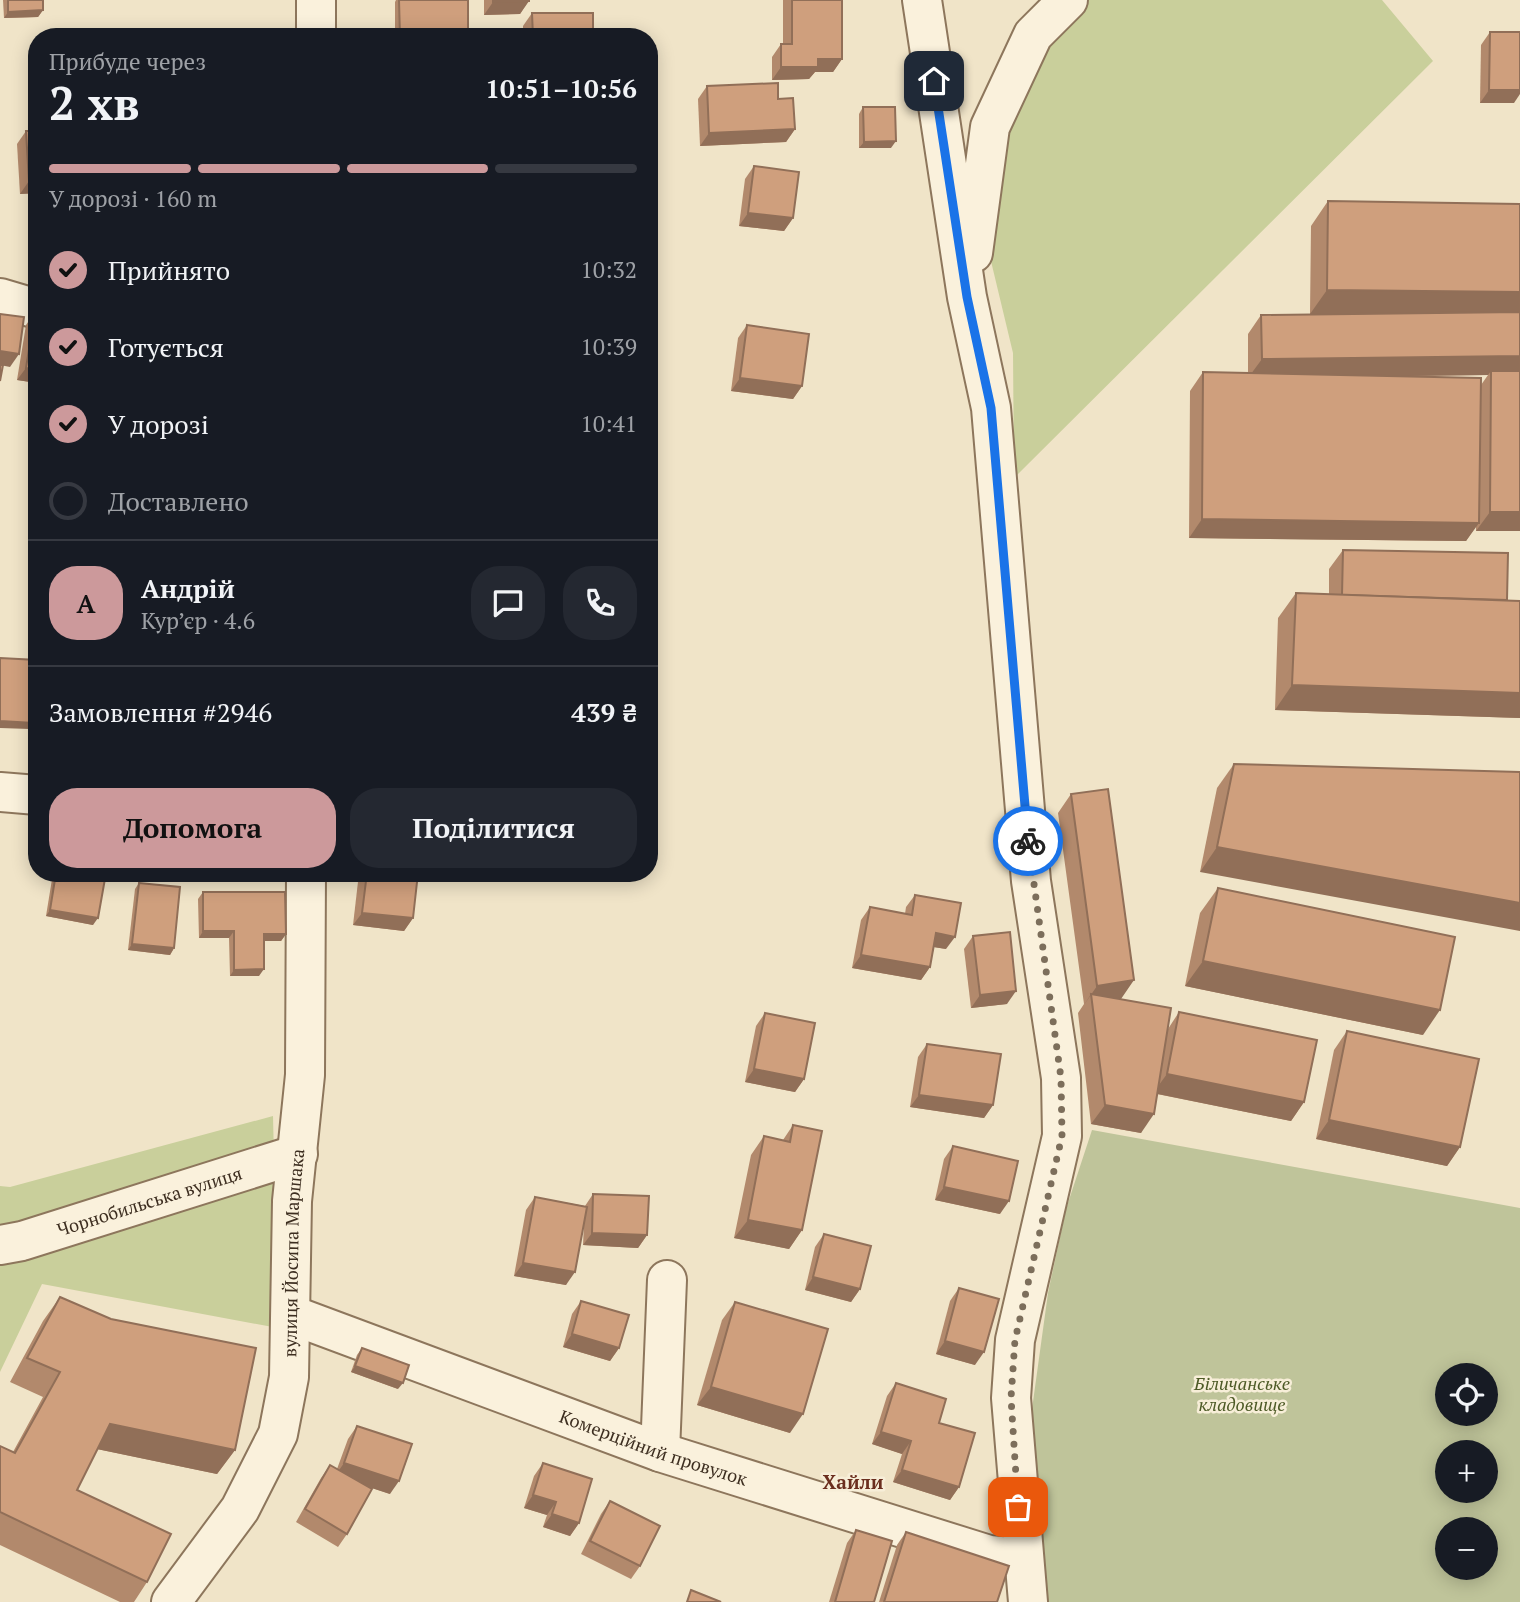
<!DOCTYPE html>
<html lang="uk">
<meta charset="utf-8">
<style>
body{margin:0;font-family:"PT Serif",serif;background:#242831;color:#f1f3f6;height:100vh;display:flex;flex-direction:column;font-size:26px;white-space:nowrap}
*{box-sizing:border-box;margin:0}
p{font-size:23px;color:#9ea1a6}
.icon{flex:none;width:38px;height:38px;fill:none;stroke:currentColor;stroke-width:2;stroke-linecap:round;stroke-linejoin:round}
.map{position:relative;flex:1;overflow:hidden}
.side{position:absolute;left:28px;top:28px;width:630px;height:854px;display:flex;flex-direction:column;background:#171b24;border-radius:28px;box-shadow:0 4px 18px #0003}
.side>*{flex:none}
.tools{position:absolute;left:1435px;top:1363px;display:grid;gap:14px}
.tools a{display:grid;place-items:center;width:63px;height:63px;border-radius:50%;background:#171b24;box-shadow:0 4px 18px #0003;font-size:35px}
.pin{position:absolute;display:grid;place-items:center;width:60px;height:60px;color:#fff;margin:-30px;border-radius:14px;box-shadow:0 4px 10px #0006}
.courier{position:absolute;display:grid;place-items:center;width:70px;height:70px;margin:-35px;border:5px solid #1a73e8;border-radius:50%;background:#fff;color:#222;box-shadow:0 2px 9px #0007}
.head em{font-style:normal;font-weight:700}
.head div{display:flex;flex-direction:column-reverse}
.head{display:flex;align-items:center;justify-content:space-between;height:119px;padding:0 21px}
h1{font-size:46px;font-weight:700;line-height:52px}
.bar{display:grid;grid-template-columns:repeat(4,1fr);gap:10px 7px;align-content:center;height:84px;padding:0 21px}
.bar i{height:9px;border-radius:5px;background:#363941}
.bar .on{background:#cc999b}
.bar p{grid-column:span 4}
.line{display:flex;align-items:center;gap:18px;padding:0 21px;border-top:2px solid #363941}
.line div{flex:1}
.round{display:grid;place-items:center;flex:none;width:74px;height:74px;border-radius:28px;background:#242831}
ol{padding:0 21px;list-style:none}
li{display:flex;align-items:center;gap:21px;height:77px}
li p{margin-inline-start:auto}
li .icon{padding:7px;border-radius:50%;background:#cc999b;color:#111;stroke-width:4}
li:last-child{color:#9ea1a6}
li i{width:38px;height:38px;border:4px solid #363941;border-radius:50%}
.button{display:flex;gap:14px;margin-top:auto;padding:14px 21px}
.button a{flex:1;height:80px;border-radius:28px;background:#cc999b;color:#111;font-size:28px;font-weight:700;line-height:80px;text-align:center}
.button a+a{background:#242831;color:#f1f3f6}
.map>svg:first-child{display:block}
</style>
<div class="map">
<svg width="1520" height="1602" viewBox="0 0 1520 1602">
<rect width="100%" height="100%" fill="#f0e4c8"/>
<g fill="#c9cf9b">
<path d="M1089 0H1382L1433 61 1014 478 1013 353 990 257 1006 131 1048 42Z"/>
<path d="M273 1116 278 1328 42 1284 0 1372V1186L10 1187Z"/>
</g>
<path fill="#bfc49a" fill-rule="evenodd" d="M1092 1130 1520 1208V1602H1048L1032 1409 1048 1293 1066 1209ZM1447 1376H1486V1414H1447ZM1447 1452H1486V1491H1447ZM1447 1530H1486V1568H1447Z"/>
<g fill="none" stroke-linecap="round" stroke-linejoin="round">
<defs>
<g id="minor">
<path d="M316 0V37"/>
<path d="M922 0 967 297 991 408 1031 881 1061 1078 1062 1136 1015 1340 1011 1398 1028 1602"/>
<path d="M973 253 990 127 1033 35 1068 0"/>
<path d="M0 298 37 309"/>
<path d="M0 792 37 795"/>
<path id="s1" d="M0 1245 22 1241 298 1154"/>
<path id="s2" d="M292 1315 660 1452 989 1555 1022 1558"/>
<path d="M660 1452 667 1280"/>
<path id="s3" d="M171 1602 240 1509 278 1434 289 1377 292 1201 305 1075 306 873"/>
</g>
</defs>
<use href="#minor" stroke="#8d765c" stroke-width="42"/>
<use href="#minor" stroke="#faf1dc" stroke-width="38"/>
</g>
<g fill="#b2896c" fill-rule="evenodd">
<path d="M3 0H43V10L38 17 4 18Z"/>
<path d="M396 0H468V37H395V2Z"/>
<path d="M484 0H529L520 14 484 15Z"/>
<path d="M783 0H842V59L833 72H815L809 79 772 80V57L781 44H783Z"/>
<path d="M532 13 593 37H523V26Z"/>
<path d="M1490 32 1514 103H1480L1481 45Z"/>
<path d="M707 86 778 99 795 129 786 142 700 146 698 99Z"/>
<path d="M863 107 891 148H859V114Z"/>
<path d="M26 131H37V193L20 194 17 144Z"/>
<path d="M754 166 793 218 784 231 739 226 745 179Z"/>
<path d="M1328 201 1520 204V531H1476V526L1466 541 1189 538 1190 391 1203 372 1248 373V334L1261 315 1310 314 1311 226ZM1488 375 1481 385 1396 376Z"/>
<path d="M35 312H37V383L17 380 26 325Z"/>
<path d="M747 325 802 386 793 399 731 391 738 338Z"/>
<path d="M1343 550 1506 600 1520 601V718L1275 710 1278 618 1296 593 1329 594V569Z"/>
<path d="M1234 764 1520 772 1200 872 1217 788Z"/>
<path d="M1071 794 1121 999 1168 1029 1179 1012 1304 1102 1291 1121 1157 1094 1141 1133 1091 1124 1078 1013 1084 1004 1058 813Z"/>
<path d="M53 873H106L93 925 46 916Z"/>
<path d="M359 873H418L413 918 404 931 353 925Z"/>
<path d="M139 883 174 948 170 955 128 950 135 889Z"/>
<path d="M1218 888 1423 1035 1185 986 1200 913Z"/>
<path d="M203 892 286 934 281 941H264L259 976H230L229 938H199L198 899Z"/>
<path d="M915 895 946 949 934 947 930 967 921 980 852 968 861 920 870 907 905 914 906 907Z"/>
<path d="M973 936 1007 1004 971 1008 964 949Z"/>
<path d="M765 1013 804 1079 795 1092 745 1082 756 1026Z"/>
<path d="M1347 1031 1460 1147 1447 1166 1316 1139 1334 1050Z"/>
<path d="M927 1044 993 1105 984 1118 910 1107 918 1057Z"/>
<path d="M793 1125 802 1230 789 1249 734 1238 751 1155 764 1136 783 1140Z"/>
<path d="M953 1146 1000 1214 935 1200 944 1159Z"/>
<path d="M593 1194 647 1235 638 1248 583 1245 584 1224 566 1285 514 1276 526 1210 535 1197 585 1206Z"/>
<path d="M824 1234 860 1289 851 1302 805 1290 815 1247Z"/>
<path d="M959 1288 975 1365 936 1354 950 1301Z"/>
<path d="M60 1297 235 1450 217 1474 97 1449 77 1490 147 1582 134 1602H120L0 1545V1446L13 1452 43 1397 10 1382 43 1321Z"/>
<path d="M581 1301 619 1348 610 1361 563 1347 572 1314Z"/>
<path d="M735 1302 790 1433 697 1405 722 1320Z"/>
<path d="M362 1348 398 1389 351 1372 357 1355Z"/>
<path d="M896 1383 939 1423 959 1487 950 1500 893 1482 902 1454 872 1444 887 1396Z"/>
<path d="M357 1426 390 1494 366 1486 347 1534 338 1547 296 1522 321 1478 330 1465 337 1469 348 1439Z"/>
<path d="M543 1463 579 1523 570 1536 543 1527 547 1515 524 1508 534 1476Z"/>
<path d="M610 1501 640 1566 631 1579 581 1554 601 1514Z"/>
<path d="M856 1530 874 1602H829L847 1543Z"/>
<path d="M906 1532 997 1602H879L897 1545Z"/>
</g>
<g fill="#916f58">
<path d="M529 1 520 14 484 15 493 2Z"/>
<path d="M43 10 38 17 4 18 8 12Z"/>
<path d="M818 59H842L833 72H815L809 79 772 80 781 67Z"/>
<path d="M1489 90H1520V94L1514 103H1480Z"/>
<path d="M795 129 786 142 700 146 709 133Z"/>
<path d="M896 141 891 148H859L864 142Z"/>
<path d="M29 181H37V193L20 194Z"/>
<path d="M748 213 793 218 784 231 739 226Z"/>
<path d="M1327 290 1520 292V317L1310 314Z"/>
<path d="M0 351 19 354 10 367 0 365Z"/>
<path d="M1520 356V374L1491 371 1488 375 1248 378 1262 359Z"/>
<path d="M26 368 37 369V383L17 380Z"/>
<path d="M740 378 802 386 793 399 731 391Z"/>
<path d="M1490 512H1520V531H1476Z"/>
<path d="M1202 519 1479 523 1466 541 1189 538Z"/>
<path d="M1292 685 1520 693V718L1275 710Z"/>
<path d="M0 721 34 723 30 729 0 728Z"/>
<path d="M1217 847 1520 903V931L1200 872Z"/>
<path d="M50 910 98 918 93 925 46 916Z"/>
<path d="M362 913 413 918 404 931 353 925Z"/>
<path d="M203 931H234L229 938H199Z"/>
<path d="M936 933 955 937 946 949 927 946Z"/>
<path d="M264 934H286L281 941H259Z"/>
<path d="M132 944 174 948 170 955 128 950Z"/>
<path d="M861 955 930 967 921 980 852 968Z"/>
<path d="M1203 961 1440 1010 1423 1035 1185 986Z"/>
<path d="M264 969 259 976H230L234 970Z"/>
<path d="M1134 980 1121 999 1091 994 1084 1005 1097 986Z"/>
<path d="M1016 991 1007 1004 971 1008 980 995Z"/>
<path d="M754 1069 804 1079 795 1092 745 1082Z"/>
<path d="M1167 1074 1304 1102 1291 1121 1153 1093Z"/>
<path d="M919 1095 993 1105 984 1118 910 1107Z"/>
<path d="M1105 1105 1154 1114 1141 1133 1091 1124Z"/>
<path d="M1329 1120 1460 1147 1447 1166 1316 1139Z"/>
<path d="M944 1187 1009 1201 1000 1214 935 1200Z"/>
<path d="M748 1220 802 1230 789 1249 734 1238Z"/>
<path d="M592 1233 647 1235 638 1248 583 1245Z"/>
<path d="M523 1263 575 1272 566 1285 514 1276Z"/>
<path d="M813 1277 860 1289 851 1302 805 1290Z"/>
<path d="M572 1334 619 1348 610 1361 563 1347Z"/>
<path d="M945 1341 984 1352 975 1365 936 1354Z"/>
<path d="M355 1366 403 1383 398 1389 351 1372Z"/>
<path d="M711 1387 803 1414 790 1433 697 1405Z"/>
<path d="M110 1424 235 1450 217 1474 92 1448Z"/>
<path d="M881 1432 911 1441 902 1454 872 1444Z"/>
<path d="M344 1463 399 1481 390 1494 335 1476Z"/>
<path d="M902 1470 959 1487 950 1500 893 1482Z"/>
<path d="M533 1495 556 1502 547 1515 524 1508Z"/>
<path d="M552 1514 579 1523 570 1536 543 1527Z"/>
</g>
<g fill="#cf9f7d" stroke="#916f58" stroke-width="2">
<path d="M8 0H43V10L8 12Z"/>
<path d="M399 0H468V37H400Z"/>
<path d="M493 0H529V1L493 2Z"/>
<path d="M792 0H842V59H818V67H781V44H792Z"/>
<path d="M532 13H593V37H533Z"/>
<path d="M1490 32H1520V90H1489Z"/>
<path d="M232 34 287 35V37H232Z"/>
<path d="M778 83V99L793 98 795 129 709 133 707 86Z"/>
<path d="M863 107H895L896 141 864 142Z"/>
<path d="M26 131H37V181H29Z"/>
<path d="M754 166 799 172 793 218 748 213Z"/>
<path d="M1328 201 1520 204V292L1327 290Z"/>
<path d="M35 312H37V369L26 368Z"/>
<path d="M1520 312V356L1262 359 1261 315Z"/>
<path d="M0 314 24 317 19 354 0 351Z"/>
<path d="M747 325 809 334 802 386 740 378Z"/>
<path d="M0 365H3L0 381Z"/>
<path d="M1491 371H1520V512H1490Z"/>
<path d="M1203 372 1481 378 1479 523 1202 519Z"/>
<path d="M1343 550 1508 553 1507 600 1342 595Z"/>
<path d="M1296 593 1520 601V693L1292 685Z"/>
<path d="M0 658 37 660 34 723 0 721Z"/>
<path d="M1234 764 1520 772V903L1217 847Z"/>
<path d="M1108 789 1134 980 1097 986 1071 794Z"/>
<path d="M56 873H106L98 918 50 910Z"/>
<path d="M367 873H418L413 918 362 913Z"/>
<path d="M139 883 180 887 174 948 132 944Z"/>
<path d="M1218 888 1455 937 1440 1010 1203 961Z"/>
<path d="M203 892H285L286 934H264V969L234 970V931H203Z"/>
<path d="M915 895 961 903 955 937 936 933 930 967 861 955 870 907 912 915Z"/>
<path d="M1010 932 1016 991 980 995 973 936Z"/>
<path d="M1091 994 1171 1008 1154 1114 1105 1105Z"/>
<path d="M1179 1012 1317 1040 1304 1102 1167 1074Z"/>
<path d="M765 1013 815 1023 804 1079 754 1069Z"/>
<path d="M1347 1031 1479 1059 1460 1147 1329 1120Z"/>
<path d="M927 1044 1001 1054 993 1105 919 1095Z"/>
<path d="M793 1125 822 1131 802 1230 748 1220 764 1136 790 1142Z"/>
<path d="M953 1146 1018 1161 1009 1201 944 1187Z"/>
<path d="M593 1194 649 1196 647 1235 592 1233Z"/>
<path d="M535 1197 587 1207 575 1272 523 1263Z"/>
<path d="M824 1234 871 1246 860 1289 813 1277Z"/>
<path d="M959 1288 999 1299 984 1352 945 1341Z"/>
<path d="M60 1297 111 1319 256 1348 235 1450 110 1424 77 1490 171 1534 147 1582 0 1512V1446L15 1453 60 1372 27 1358Z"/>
<path d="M581 1301 629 1315 619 1348 572 1334Z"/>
<path d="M735 1302 828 1329 803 1414 711 1387Z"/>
<path d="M362 1348 409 1365 403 1383 355 1366Z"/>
<path d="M896 1383 946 1399 939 1423 975 1433 959 1487 902 1470 911 1441 881 1432Z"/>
<path d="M357 1426 412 1444 399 1481 344 1463Z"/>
<path d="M543 1463 592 1479 579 1523 552 1514 556 1502 533 1495Z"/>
<path d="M330 1465 372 1489 347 1534 305 1509Z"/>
<path d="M610 1501 660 1526 640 1566 590 1541Z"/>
<path d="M856 1530 892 1541 874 1602H835Z"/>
<path d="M906 1532 1009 1566 997 1602H884Z"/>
<path d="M691 1590 721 1602H687Z"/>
</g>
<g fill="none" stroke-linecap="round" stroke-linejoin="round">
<path stroke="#7c6e5b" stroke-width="7" stroke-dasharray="0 12.6" d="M1018 1507 1011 1398 1015 1340 1062 1136 1061 1078 1028 841"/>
<path stroke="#1a73e8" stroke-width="9" d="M934 81 967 297 991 408 1028 841"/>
</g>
<g text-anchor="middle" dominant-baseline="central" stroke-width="5" stroke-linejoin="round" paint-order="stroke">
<g font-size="18" fill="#3d2e20" stroke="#f7eed8">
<text stroke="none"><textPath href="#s1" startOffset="156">Чорнобильська вулиця</textPath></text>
<text stroke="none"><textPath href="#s3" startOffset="382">вулиця Йосипа Маршака</textPath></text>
<text stroke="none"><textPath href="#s2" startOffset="385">Комерційний провулок</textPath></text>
</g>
<g font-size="18" font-style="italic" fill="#4d5a26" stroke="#f7eed8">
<text x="1242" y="1383">Біличанське<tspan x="1242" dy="21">кладовище</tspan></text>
</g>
<g font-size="19" font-weight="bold" fill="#6b2e1e" stroke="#f7eed8">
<text x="853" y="1481">Хайли</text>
</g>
</g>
</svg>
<div class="tools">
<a><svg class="icon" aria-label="locate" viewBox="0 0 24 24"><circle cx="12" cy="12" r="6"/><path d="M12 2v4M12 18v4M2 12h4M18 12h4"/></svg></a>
<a>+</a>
<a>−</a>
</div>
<div class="pin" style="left:1018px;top:1507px;background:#ea580c"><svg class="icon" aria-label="bag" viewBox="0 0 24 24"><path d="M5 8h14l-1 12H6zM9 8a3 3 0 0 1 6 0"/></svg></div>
<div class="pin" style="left:934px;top:81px;background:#1f2937"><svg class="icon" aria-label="home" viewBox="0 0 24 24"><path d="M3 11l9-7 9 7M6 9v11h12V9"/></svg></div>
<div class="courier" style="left:1028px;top:841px"><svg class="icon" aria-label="bike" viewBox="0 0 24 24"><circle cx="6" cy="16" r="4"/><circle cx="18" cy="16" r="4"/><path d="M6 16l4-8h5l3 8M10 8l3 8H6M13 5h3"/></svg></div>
<section class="side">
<div class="head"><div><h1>2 хв</h1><p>Прибуде через</p></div><em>10:51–10:56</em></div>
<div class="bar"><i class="on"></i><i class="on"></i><i class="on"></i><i></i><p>У дорозі · 160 m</p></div>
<ol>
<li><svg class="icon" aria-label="check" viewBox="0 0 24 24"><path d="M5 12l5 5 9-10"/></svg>Прийнято<p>10:32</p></li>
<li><svg class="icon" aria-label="check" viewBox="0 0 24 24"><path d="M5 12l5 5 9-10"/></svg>Готується<p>10:39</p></li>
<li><svg class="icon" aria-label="check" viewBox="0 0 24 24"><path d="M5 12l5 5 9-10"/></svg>У дорозі<p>10:41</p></li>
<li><i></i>Доставлено</li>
</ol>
<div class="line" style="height:126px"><b class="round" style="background:#cc999b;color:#111">А</b><div><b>Андрій</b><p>Кур’єр · 4.6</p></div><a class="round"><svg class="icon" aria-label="chat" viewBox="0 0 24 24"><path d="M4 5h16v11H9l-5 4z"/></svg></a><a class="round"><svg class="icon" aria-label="phone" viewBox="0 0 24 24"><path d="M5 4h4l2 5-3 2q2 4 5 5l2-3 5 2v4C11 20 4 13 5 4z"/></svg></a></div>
<div class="line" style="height:91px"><div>Замовлення #2946</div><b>439 ₴</b></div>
<div class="button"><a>Допомога</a><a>Поділитися</a></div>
</section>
</div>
